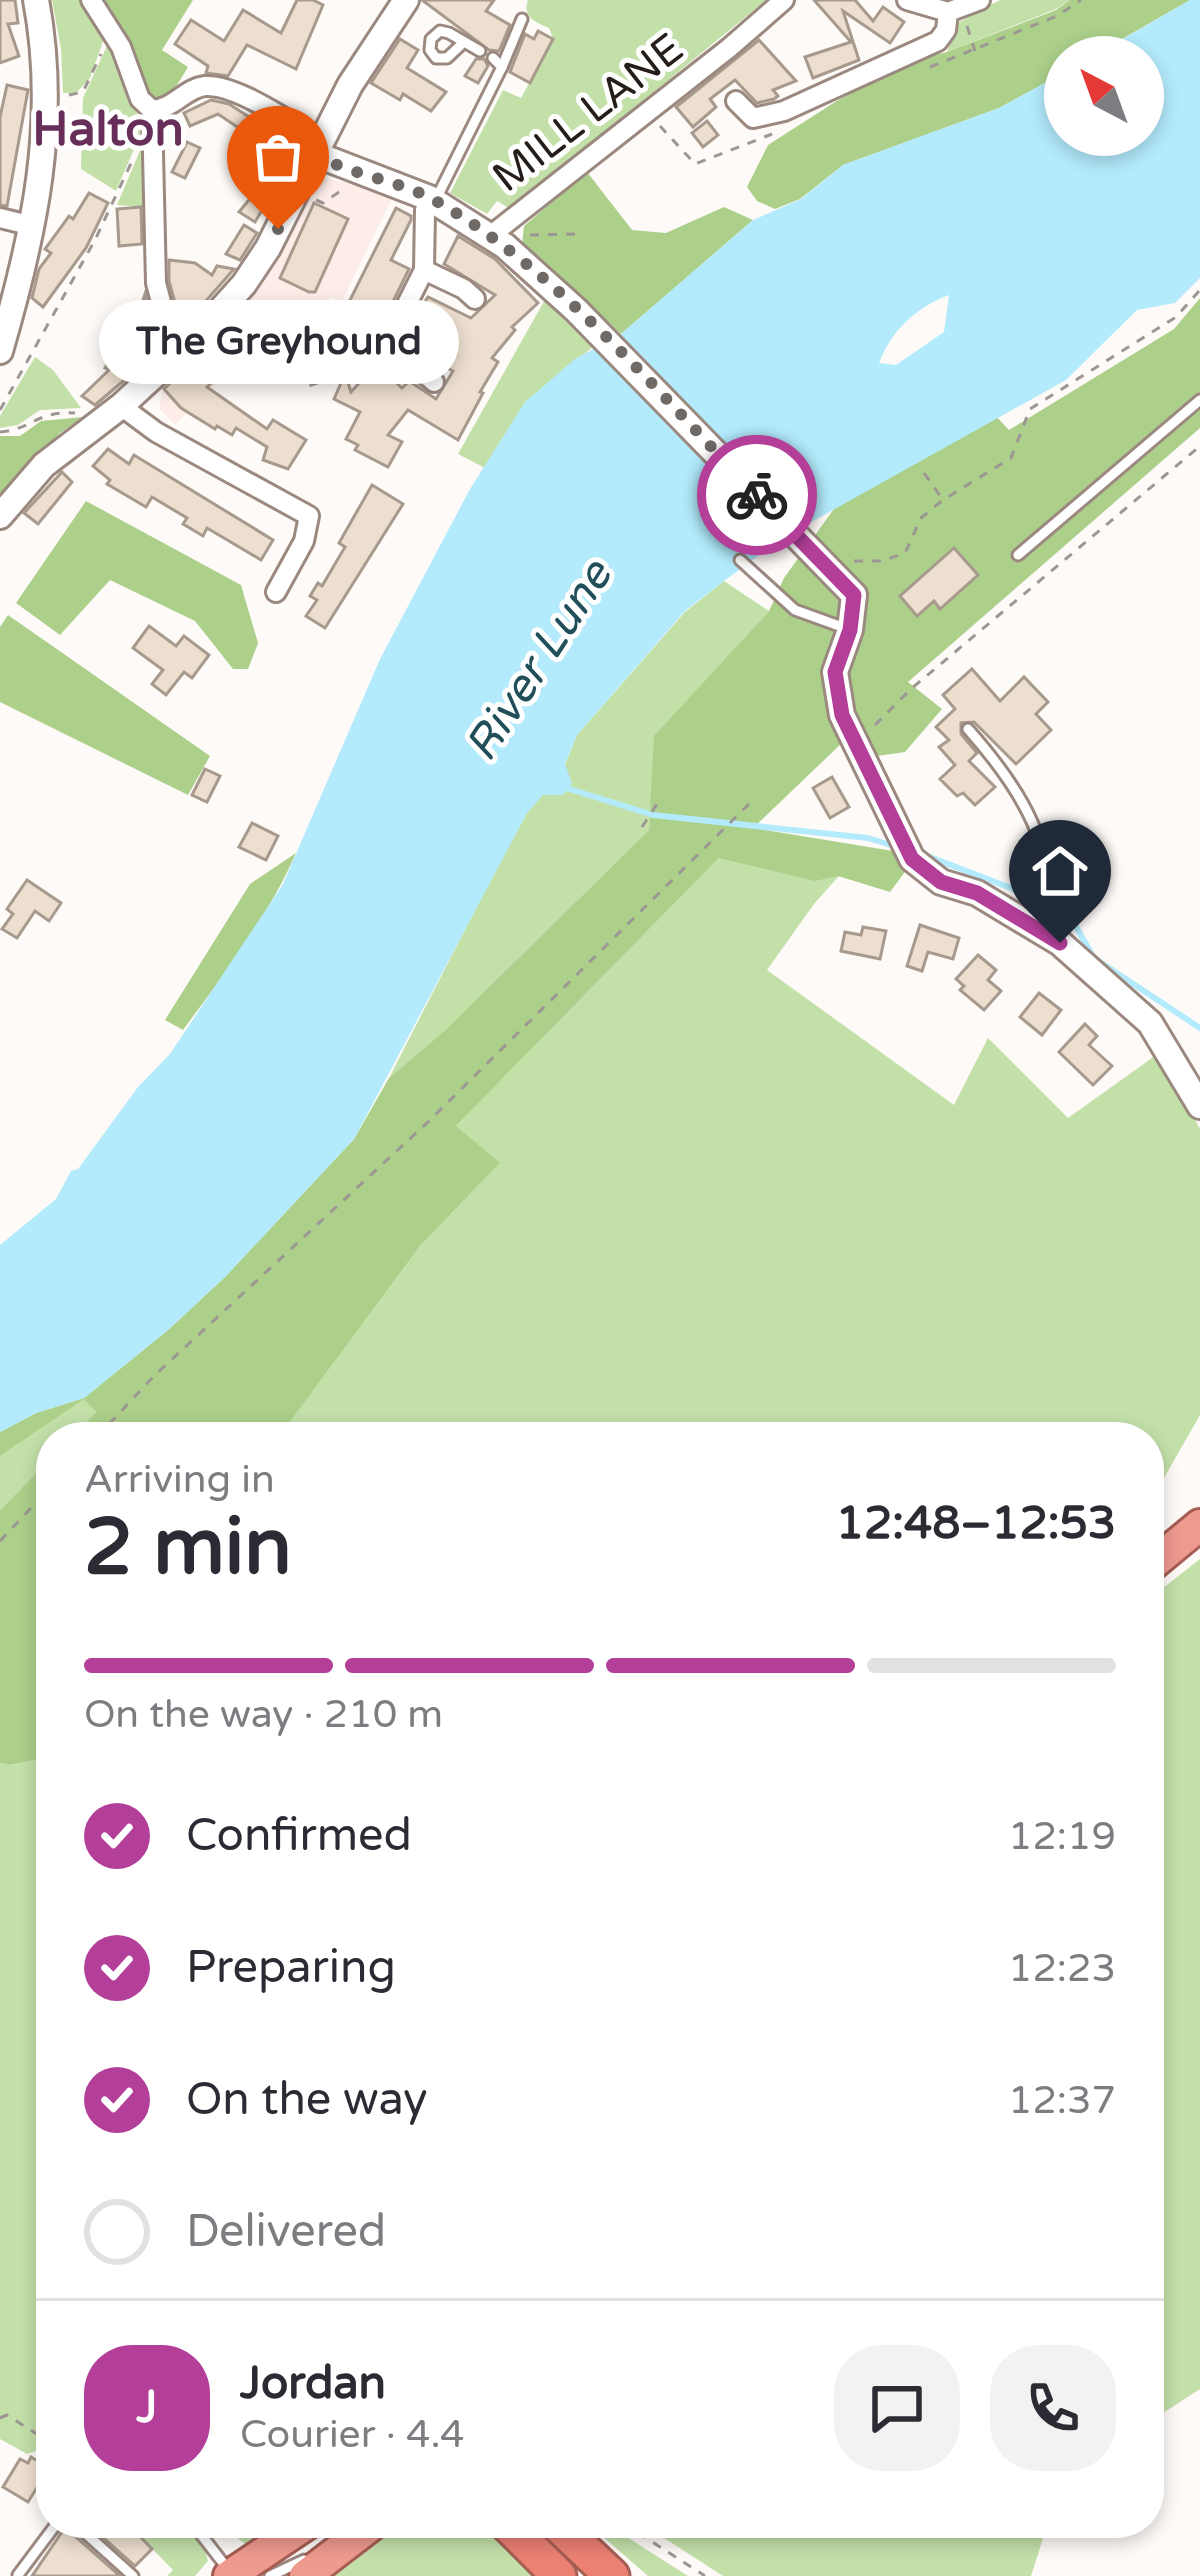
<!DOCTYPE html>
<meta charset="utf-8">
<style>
body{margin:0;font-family:"Varela Round",sans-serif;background:#f2f2f3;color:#2b2b33;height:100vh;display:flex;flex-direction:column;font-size:45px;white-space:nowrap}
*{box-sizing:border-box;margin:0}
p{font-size:39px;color:#7c7c81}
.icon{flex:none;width:66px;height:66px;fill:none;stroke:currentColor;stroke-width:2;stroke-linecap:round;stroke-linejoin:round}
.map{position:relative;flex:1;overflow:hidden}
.sheet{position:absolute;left:36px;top:1422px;width:1128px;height:1116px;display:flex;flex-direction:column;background:#fff;border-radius:48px;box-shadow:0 6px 18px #0003}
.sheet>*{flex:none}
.needle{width:78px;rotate:319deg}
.controls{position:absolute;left:1044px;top:36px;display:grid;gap:24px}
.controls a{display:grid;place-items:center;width:120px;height:120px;border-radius:50%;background:#fff;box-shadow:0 6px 18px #0003;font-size:60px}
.pin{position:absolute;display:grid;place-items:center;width:102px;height:102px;color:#fff;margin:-123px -51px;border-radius:50% 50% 50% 0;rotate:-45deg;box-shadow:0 0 12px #0007}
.pin .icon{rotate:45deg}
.courier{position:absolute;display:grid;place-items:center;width:120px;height:120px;margin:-60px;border:9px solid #b33f99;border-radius:50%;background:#fff;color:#222;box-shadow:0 3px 15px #0007}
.bubble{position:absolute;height:84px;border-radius:42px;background:#fff;box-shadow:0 6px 18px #0003;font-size:39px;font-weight:700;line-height:84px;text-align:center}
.head em{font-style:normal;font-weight:700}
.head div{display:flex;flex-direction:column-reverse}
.head{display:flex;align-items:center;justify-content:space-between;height:204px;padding:0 48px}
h1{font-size:78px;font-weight:700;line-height:90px}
.bar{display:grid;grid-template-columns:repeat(4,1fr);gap:18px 12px;align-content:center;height:144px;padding:0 48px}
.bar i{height:15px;border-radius:9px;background:#e1e1e2}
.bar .current{background:#b33f99}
.bar p{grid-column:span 4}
.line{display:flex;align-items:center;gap:30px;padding:0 48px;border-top:3px solid #e1e1e2}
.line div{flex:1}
.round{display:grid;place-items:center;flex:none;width:126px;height:126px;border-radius:48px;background:#f2f2f3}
ol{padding:0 48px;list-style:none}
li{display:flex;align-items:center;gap:36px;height:132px}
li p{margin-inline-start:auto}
li .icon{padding:12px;border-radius:50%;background:#b33f99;color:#fff;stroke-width:4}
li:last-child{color:#7c7c81}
li i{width:66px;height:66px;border:6px solid #e1e1e2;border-radius:50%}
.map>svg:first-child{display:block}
</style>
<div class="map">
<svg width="1200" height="2576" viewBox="0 0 1200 2576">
<rect width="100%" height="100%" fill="#fefaf8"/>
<path fill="#fcede8" d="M317 177 369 187 392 198 342 301 330 297 285 381 236 364 175 425 159 408 164 382Z"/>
<g fill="#c3e0a9">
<path d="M52 0H79L106 33 90 78 76 93H63L61 49Z"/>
<path d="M528 0H766L511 209 497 201 487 214 450 193 503 90 521 98 553 39 549 28C535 22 522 17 528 0Z"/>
<path d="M1000 0H1070L1056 9 947 52 957 23Z"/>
<path d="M111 37 136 108 141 133 116 191 81 169 83 98Z"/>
<path d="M144 141 143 207 117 205Z"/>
<path d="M547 296 594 346 525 402 485 468 458 454Z"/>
<path d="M35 357 53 370 81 408 40 410 18 425 0 428V416Z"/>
<path d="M724 581 769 611 655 736 649 830 444 1031 389 1078 495 871 527 813 565 765 577 735 685 612Z"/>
<path d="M719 858H855L814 904 767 970 954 1105 988 1038 1068 1118 1159 1053 1200 1129V1415L1149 1504V1437H279L420 1246 499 1164 455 1127Z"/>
<path d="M84 1398 96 1412 72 1437H51V1458L0 1510V1456Z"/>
<path d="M1200 1559V2389L1149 2422V1599Z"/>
<path d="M51 1757V2446L27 2454 0 2439V1763L11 1765Z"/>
<path d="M127 2523H180L204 2546 208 2561 195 2576H167L173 2570Z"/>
<path d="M217 2523H278L248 2546Z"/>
<path d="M438 2523C488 2523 505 2542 539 2576H327L377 2538 409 2527Z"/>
<path d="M573 2523H605L688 2576H648L601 2535Z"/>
<path d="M641 2523H1048L1031 2576H723Z"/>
</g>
<g fill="#acd08a">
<path d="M100 0H193L162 50 188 67 174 90 159 100 146 92Z"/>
<path d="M1070 0H1190L1091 57H1065V72L999 108 843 165 800 199 775 209 757 201 747 187 768 145 835 102 910 61 947 52 1056 10Z"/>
<path d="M587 172 632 230 666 233 724 207 753 220 621 334 522 245 524 226Z"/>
<path d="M1200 298V428L908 682 942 709 905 752 870 757 842 743 753 828 893 851 907 869 890 892 838 876 815 881 719 858 456 1126 500 1163 420 1246 279 1437H72L96 1412 84 1399 0 1456V1432L36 1413 84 1398 168 1330 225 1277 354 1139 389 1078 444 1031 649 830 654 736 769 611 784 578 844 495 991 411 1009 430 1174 329Z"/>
<path d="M83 417 60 433 0 498V436H20L41 421Z"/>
<path d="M86 501 241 585 258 643 248 669H233L195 621 110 580 60 635 16 603Z"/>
<path d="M8 615 210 756 188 795 0 702V627Z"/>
<path d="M296 853C268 917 224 974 183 1030L165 1020 250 884Z"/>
<path d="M51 1458V1757L10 1765 0 1763V1510Z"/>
</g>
<path fill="#b3ebfc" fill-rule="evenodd" d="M1190 0H1200V278L1175 303 1137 310 1066 380 781 539 724 581 685 611 577 735 565 764 572 783 563 795H543L527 813 354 1139 225 1277 168 1330 84 1398 36 1413 0 1432V1245L56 1199 71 1171 78 1169 138 1087 170 1054 283 884 380 659 470 489 525 402 575 359 621 334 753 220 801 199 843 165 999 108 1065 72V135H1143V57H1092ZM949 295 944 332 896 365 879 363C892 330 915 308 949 295Z"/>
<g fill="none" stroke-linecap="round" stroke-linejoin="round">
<g stroke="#b3ebfc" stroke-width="6">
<path d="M563 787 653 815 868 838 897 847"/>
<path d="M922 854 1066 909 1094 958 1200 1028"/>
</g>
</g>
<g fill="#eddfd0" stroke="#a79a8c" stroke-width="3">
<path d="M0 0H15L18 23 8 24 19 56 0 63Z"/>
<path d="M297 0H313L323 5 296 69 247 45 228 76 206 73 208 66 175 44 191 20 224 41 243 10 281 33Z"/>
<path d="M422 0H494L486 11 510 25 499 51 489 50Z"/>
<path d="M814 0H855L873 21 883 7 904 22 890 43 843 11 859 60 813 78 805 57 851 42Z"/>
<path d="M538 31 553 39 530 83 510 72 525 34 534 39Z"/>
<path d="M400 39 418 50 407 68 446 92 431 111 403 94 400 100 371 83Z"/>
<path d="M759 40 796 81 773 90 778 96 774 99 757 103 735 80 710 99 716 107 693 127 676 107Z"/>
<path d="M476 59H484L488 66 478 83 465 76Z"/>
<path d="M7 85 28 90 7 206 0 205V117Z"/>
<path d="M211 100 229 104 280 137 264 162 271 166 262 180 241 167 258 141 218 114 190 126 184 113Z"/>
<path d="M707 121 718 135 703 147 692 133Z"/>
<path d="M187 142 200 148 185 178 172 172Z"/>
<path d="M286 155 292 159 255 222 239 212Z"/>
<path d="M89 193 108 203 86 248 43 307 32 298 39 269 51 253 45 249 69 216 73 219Z"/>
<path d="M314 203 348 219 315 292H309L280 278Z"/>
<path d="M141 207 142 244 119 246 117 209Z"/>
<path d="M396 208 411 216V220L391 260 409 269 385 318 374 313 370 328 343 314Z"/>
<path d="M244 225 257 233 240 260 226 254Z"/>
<path d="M458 236 495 259 538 303 512 327 515 330 492 358 498 362 480 392 483 393 458 440 408 410 388 435 402 442 388 467 355 450 358 445 346 439 360 412 334 399 345 374 311 385 306 367 326 361 337 317 374 348 335 340 351 392 376 364 402 388 409 381 436 399 453 371 403 345 417 314 428 297 471 318 495 295 444 264Z"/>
<path d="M169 260 195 263 212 275 217 266 234 269 182 328 169 281Z"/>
<path d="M145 294 156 334 128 377 95 405 82 396 109 370 105 368 138 317Z"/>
<path d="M205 351 224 372 207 387 267 429 273 420 306 440 288 469 263 460 267 447 236 428 232 435 217 426 215 429 181 408 164 389Z"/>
<path d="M108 449 129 464 134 455 273 540 261 560 207 528 203 536 183 524 187 518 152 497 146 507 107 484 110 480 93 466Z"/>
<path d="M62 472 72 482 38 524 24 513Z"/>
<path d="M372 485 403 504 325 628 306 616 317 600 310 596 318 583 322 586 345 547 339 543Z"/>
<path d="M954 548 978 575 940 609 934 601 917 616 900 596Z"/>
<path d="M149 626 176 646 184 636 209 655 192 678 184 672 166 695 152 684 163 670 133 648Z"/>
<path d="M972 669 1000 701 1024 677 1048 702 1036 714 1051 730 1016 764 974 722 961 723V734L977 753 969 761 995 787 975 805 963 793 957 796 940 779 955 765 939 747 949 740 936 727 955 709 943 695Z"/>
<path d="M205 769 220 776 207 802 192 795Z"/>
<path d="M832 777 849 807 830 818 813 788Z"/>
<path d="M252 823 278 836 266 860 239 847Z"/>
<path d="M27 880 61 903 49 921 35 911 17 938 2 929 13 914 7 909Z"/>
<path d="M920 925 959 938 953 959 928 952 922 971 907 966Z"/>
<path d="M863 927 886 931 880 959 841 951 845 932 861 935Z"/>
<path d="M978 955 996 970 988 980 1001 991 984 1010 960 990 964 986 956 979Z"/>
<path d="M1039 993 1061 1010 1042 1035 1020 1017Z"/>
<path d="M1085 1024 1097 1036 1089 1045 1112 1066 1093 1085 1059 1052Z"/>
<path d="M31 2457 49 2468 28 2502 3 2487 20 2459 28 2463Z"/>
<path d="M87 2523H127L152 2549 135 2566Z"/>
<path d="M66 2526 68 2530 120 2576H32Z"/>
</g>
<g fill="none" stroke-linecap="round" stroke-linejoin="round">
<defs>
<g id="service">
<path d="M464 42 447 58H436L430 50 431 39 440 31 449 33 480 51"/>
<path d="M502 67 522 19"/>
<path d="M435 201 502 67 493 58"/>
<path d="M1018 555 1200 400"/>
<path d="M740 560 795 610 845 628"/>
<path d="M968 729C1024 792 1055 846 1052 933"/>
<path d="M74 2523 133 2576"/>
<path d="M192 2523 227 2568"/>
<path d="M18 2575 57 2523"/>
<path d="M270 2576 304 2560"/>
</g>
<g id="minor">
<path d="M91 0 121 47 140 99 152 110 156 283 170 336 180 351"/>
<path d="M907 0 948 12 980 0"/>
<path d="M736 101 753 118 784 111 938 41 946 30 948 12"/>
<path d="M152 110C174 109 185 88 205 86 238 84 293 125 322 140"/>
<path d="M0 218 33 226"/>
<path d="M490 236 729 48 784 0"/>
<path d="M424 270 425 210 429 198"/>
<path d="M434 382C421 368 400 365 387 350L389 340 424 270 464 289 475 299"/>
<path d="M121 406 156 432 309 516 304 541 276 592"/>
</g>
<g id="tertiary">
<path d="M315 154 429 198 505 246 576 310 854 595 850 630 835 672 842 715 912 859 941 882 977 893 1060 943 1150 1023 1200 1106"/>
<path d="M0 351C34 235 59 121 36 0"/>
<path d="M0 516 44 465 121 406 199 334 244 284 268 248 350 85 406 0"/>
</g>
<g id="trunk">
<path d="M1149 1567 1200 1525"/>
<path d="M229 2576 308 2523"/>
<path d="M305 2576 374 2523"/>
</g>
<g id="motorway">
<path d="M506 2523 559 2576"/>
<path d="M556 2523 612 2576"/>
</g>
</defs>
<use href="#service" stroke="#9b8980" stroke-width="15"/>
<use href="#minor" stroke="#9b8980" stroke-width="24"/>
<use href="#tertiary" stroke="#9b8980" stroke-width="30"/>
<use href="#trunk" stroke="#a55d54" stroke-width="36"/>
<use href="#motorway" stroke="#a55d54" stroke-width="39"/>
<g stroke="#9d9794" stroke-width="3" stroke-dasharray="9 9" stroke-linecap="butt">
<path d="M967 26 975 51"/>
<path d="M930 67 1057 16 1081 0"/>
<path d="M69 95 83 92 101 54"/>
<path d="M660 126 695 164 772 134"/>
<path d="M316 200 323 203 339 192"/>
<path d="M530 235 577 234"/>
<path d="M0 410 95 240 134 157"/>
<path d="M0 432C34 429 35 411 75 413"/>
<path d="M924 473 943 500"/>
<path d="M854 561H882L905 553 921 518 943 500 1011 458 1030 409 1176 317 1200 290"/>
<path d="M875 725 911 689 1200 446"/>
<path d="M642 827 659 801"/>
<path d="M97 1437 155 1375 429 1121 752 801"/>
<path d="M0 1541 51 1487"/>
<path d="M0 2418 7 2415 51 2443"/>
<path d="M623 2523 705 2576"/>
</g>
<use href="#service" stroke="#fff" stroke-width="9"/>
<use href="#minor" stroke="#fff" stroke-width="18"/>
<use href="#tertiary" stroke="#fff" stroke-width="24"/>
<use href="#trunk" stroke="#ef9a8f" stroke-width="30"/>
<use href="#motorway" stroke="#eb8073" stroke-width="33"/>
</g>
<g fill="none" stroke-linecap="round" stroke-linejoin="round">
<path stroke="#706a67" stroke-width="12" stroke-dasharray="0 21.6" d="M278 229 315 154C352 176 399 180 436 201 559 271 659 394 757 495"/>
<path stroke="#b33f99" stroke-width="15" d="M757 495 854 595 850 630 835 672 842 715 912 859 941 882 977 893 1060 943"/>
</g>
<g text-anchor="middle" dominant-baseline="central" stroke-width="10" stroke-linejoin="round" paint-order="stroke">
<g font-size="42" fill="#241d19" stroke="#fff">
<text transform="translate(588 113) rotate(-38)">MILL LANE</text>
</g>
<g font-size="45" font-style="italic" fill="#204e59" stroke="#fff">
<text transform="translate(539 661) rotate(-57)">River Lune</text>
</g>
<g font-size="48" font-weight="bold" fill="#672e59" stroke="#fff">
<text x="108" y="130">Halton</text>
</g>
</g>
</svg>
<div class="controls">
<a><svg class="needle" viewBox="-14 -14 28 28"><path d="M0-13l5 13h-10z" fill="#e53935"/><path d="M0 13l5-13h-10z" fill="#7c7c81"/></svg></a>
</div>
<div class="pin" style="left:278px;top:229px;background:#ea580c"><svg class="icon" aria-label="bag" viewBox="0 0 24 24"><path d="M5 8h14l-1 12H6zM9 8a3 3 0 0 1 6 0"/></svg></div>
<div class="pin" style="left:1060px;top:943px;background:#1f2937"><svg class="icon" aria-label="home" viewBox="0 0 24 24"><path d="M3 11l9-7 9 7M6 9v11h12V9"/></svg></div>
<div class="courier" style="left:757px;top:495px"><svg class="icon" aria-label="bike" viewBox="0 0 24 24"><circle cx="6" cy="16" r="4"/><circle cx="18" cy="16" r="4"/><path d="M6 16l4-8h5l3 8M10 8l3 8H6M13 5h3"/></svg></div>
<div class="bubble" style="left:99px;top:300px;width:360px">The Greyhound</div>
<section class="sheet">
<div class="head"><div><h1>2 min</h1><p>Arriving in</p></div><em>12:48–12:53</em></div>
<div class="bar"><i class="current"></i><i class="current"></i><i class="current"></i><i></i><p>On the way · 210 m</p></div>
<ol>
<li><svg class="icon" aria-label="check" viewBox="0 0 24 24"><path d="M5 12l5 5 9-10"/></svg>Confirmed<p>12:19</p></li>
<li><svg class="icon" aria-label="check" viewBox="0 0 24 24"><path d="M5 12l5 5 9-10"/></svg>Preparing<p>12:23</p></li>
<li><svg class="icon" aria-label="check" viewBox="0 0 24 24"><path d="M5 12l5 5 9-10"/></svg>On the way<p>12:37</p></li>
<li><i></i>Delivered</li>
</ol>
<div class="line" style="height:216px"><b class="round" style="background:#b33f99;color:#fff">J</b><div><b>Jordan</b><p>Courier · 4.4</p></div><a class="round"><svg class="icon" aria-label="chat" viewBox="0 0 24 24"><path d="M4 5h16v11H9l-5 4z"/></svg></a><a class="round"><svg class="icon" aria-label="phone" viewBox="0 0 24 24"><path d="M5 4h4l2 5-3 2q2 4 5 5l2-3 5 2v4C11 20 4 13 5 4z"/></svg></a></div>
</section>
</div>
